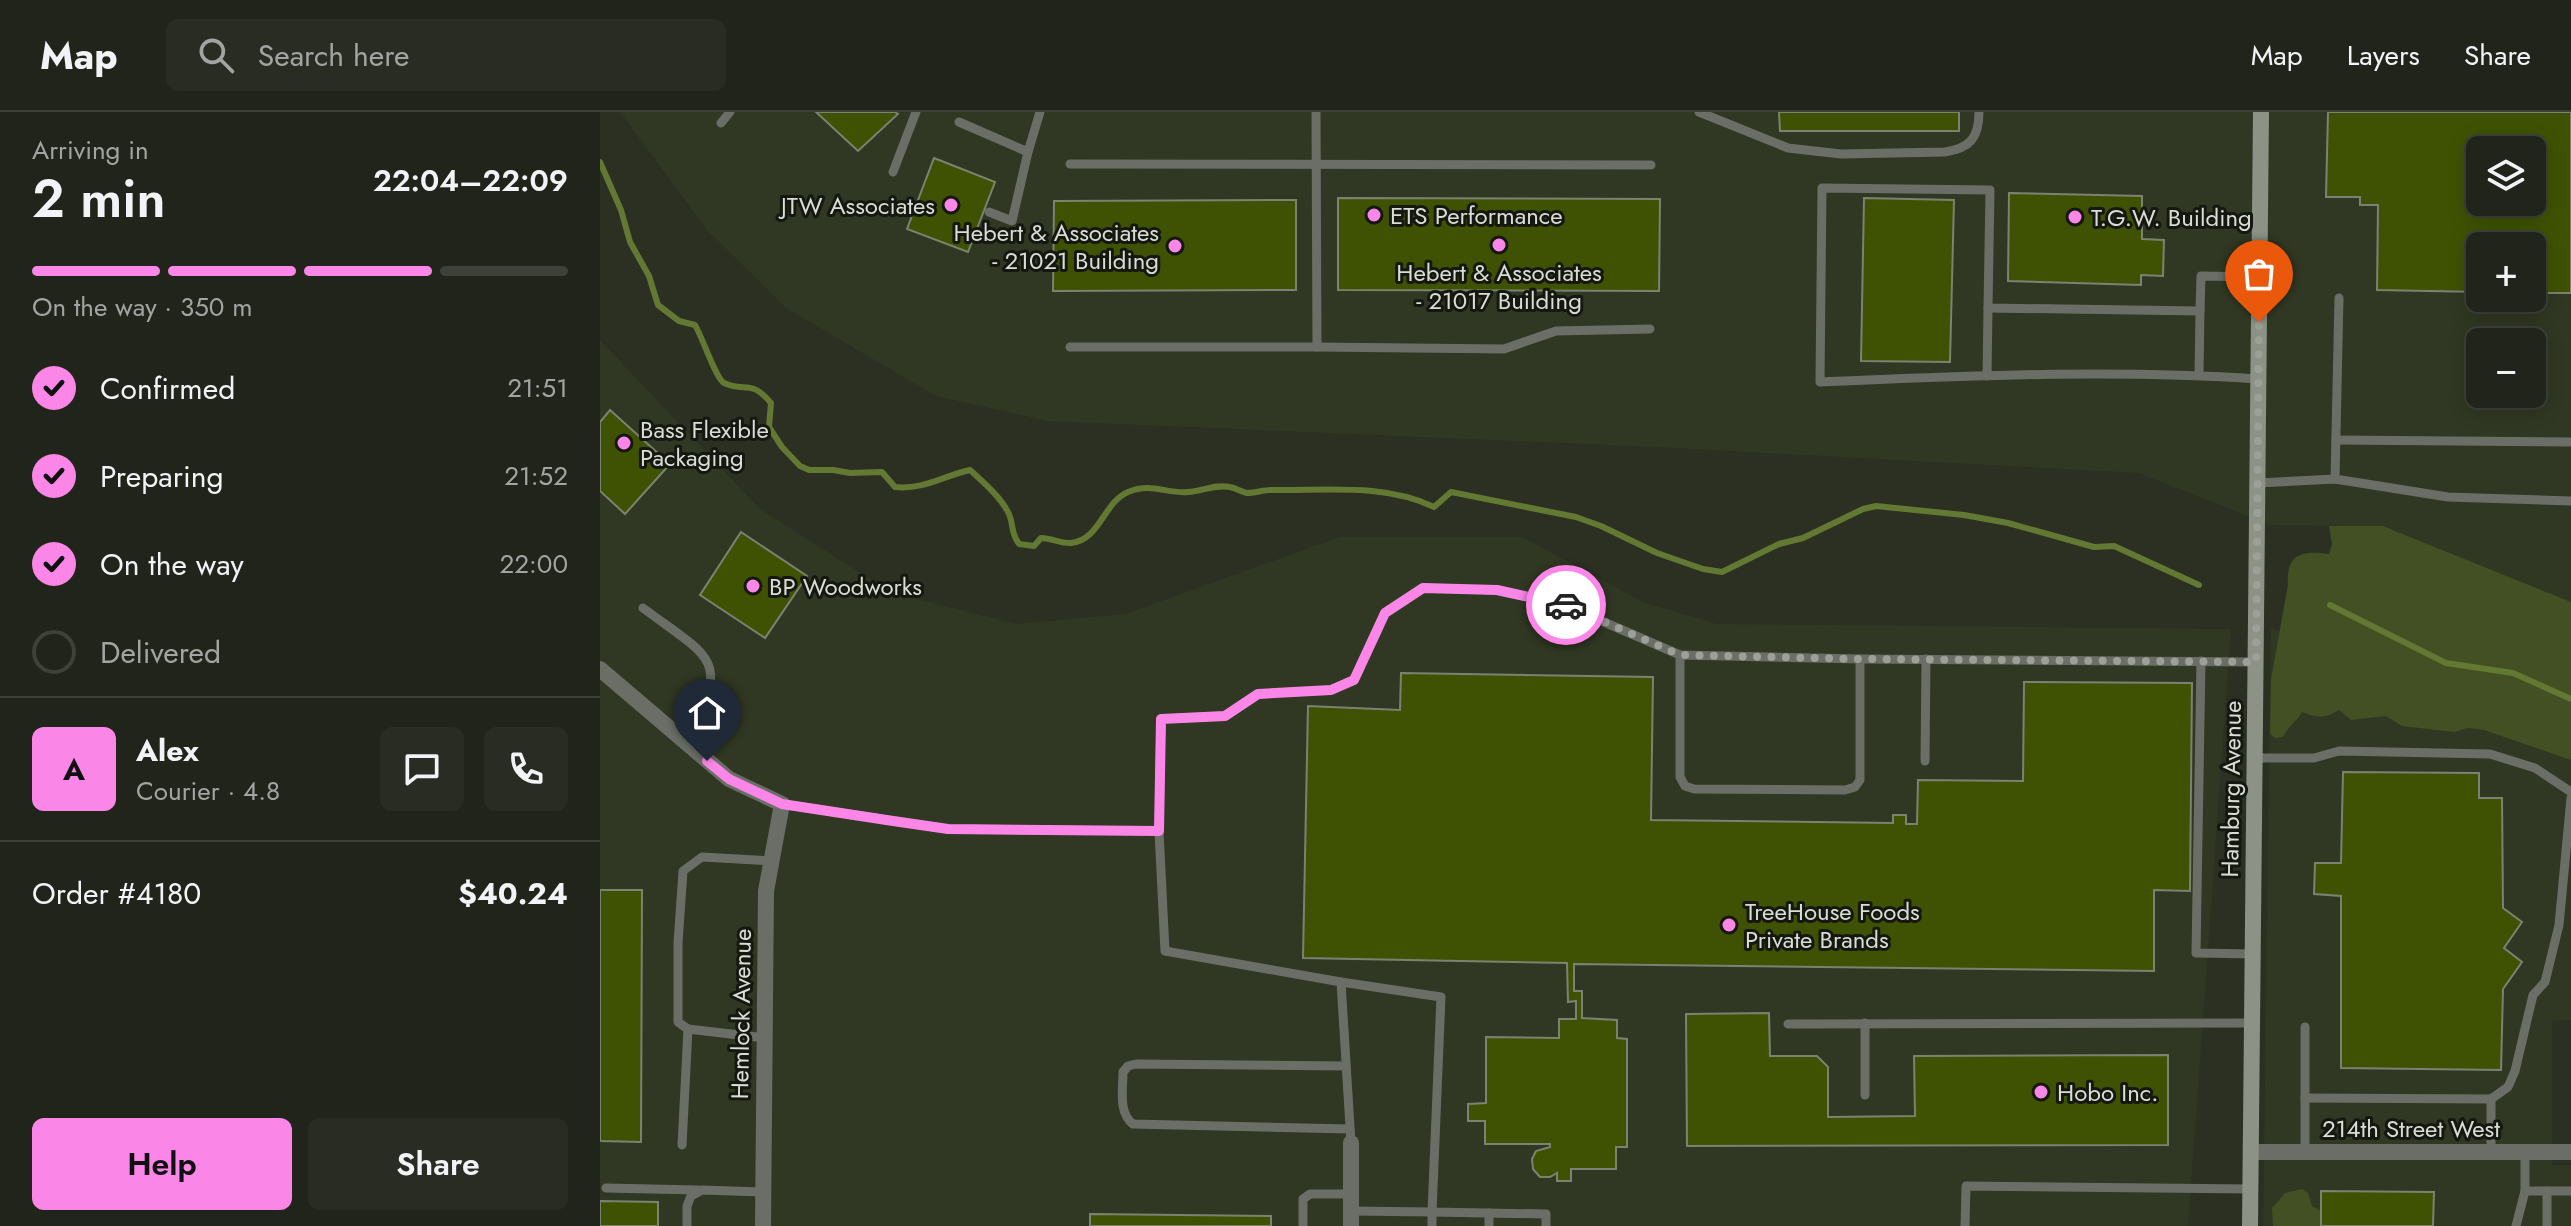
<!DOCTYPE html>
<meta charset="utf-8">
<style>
body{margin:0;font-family:Jost,sans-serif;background:#282c23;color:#f1f3f6;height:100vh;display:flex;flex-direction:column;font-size:30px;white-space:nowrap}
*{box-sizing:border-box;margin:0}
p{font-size:26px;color:#a2a4a2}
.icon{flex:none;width:44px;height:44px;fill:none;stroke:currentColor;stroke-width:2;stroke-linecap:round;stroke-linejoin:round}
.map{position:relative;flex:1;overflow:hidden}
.side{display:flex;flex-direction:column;background:#20241a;width:600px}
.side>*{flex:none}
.controls{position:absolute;left:1866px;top:24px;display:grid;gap:16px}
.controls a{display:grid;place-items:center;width:80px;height:80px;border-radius:12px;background:#20241a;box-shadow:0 4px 20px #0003,0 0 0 2px #3d4139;font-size:40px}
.pin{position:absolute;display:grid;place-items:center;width:68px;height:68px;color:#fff;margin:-82px -34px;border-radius:50% 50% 50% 0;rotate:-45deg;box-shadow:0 0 8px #0007}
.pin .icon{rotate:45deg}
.courier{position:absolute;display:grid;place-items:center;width:80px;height:80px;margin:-40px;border:6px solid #fa87e7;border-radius:50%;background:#fff;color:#222;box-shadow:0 2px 10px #0007}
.overview em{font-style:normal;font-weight:600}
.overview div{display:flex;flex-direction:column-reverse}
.overview{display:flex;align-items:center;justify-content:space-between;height:136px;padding:0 32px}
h1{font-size:52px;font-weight:600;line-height:60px}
.bar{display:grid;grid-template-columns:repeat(4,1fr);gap:12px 8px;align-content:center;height:96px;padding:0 32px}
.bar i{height:10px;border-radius:6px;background:#3d4139}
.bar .selected{background:#fa87e7}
.bar p{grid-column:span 4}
.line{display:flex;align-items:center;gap:20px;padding:0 32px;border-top:2px solid #3d4139}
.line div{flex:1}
.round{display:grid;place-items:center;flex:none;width:84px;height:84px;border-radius:12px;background:#282c23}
ol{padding:0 32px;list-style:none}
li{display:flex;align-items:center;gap:24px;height:88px}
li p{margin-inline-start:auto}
li .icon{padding:8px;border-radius:50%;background:#fa87e7;color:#111;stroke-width:4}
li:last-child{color:#a2a4a2}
li i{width:44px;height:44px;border:4px solid #3d4139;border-radius:50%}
.button{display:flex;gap:16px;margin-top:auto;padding:16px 32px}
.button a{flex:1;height:92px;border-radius:12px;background:#fa87e7;color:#111;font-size:32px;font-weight:600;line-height:92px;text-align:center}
.button a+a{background:#282c23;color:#f1f3f6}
header{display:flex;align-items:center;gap:48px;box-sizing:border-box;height:112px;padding:0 40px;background:#20241a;border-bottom:2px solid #3d4139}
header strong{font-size:38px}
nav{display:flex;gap:44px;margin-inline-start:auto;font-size:28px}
.search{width:560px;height:72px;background:#282c23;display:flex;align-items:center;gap:20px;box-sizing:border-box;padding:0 28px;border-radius:12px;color:#a2a4a2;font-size:30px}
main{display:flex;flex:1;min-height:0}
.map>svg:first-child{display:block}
</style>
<header>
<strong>Map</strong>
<div class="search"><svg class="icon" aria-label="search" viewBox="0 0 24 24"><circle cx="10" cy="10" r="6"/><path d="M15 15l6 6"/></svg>Search here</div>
<nav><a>Map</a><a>Layers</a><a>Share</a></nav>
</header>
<main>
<section class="side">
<div class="overview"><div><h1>2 min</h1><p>Arriving in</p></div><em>22:04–22:09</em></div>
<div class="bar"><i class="selected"></i><i class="selected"></i><i class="selected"></i><i></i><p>On the way · 350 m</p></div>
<ol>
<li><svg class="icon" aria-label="check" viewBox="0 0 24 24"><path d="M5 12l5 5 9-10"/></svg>Confirmed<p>21:51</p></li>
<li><svg class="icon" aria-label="check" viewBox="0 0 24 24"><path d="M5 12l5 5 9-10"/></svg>Preparing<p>21:52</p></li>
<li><svg class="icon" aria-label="check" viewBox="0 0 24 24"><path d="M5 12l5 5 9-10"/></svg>On the way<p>22:00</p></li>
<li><i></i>Delivered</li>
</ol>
<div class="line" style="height:144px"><b class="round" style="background:#fa87e7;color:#111">A</b><div><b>Alex</b><p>Courier · 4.8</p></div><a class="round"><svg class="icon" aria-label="chat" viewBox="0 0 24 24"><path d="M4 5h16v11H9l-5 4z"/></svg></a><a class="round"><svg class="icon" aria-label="phone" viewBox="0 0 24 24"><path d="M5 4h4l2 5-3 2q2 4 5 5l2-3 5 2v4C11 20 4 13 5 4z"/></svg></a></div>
<div class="line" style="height:104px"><div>Order #4180</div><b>$40.24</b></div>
<div class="button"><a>Help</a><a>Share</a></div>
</section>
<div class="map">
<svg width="1971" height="1114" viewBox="0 0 1971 1114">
<rect width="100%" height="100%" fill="#2b3022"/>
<g fill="#303722" fill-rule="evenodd">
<path d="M20 0H1971V490L1783 414 1671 413 1538 361 1056 335 448 309 336 284 186 196 107 118ZM1880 38H1932V90H1880ZM1880 134H1932V186H1880ZM1880 230H1932V282H1880Z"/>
<path d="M0 228 160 397 292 481 417 512 525 502 740 425H922L1043 490 1117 512 1631 517 1588 1114H0Z"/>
<path d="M1671 516 1971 641V908L1952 909V1053H1971V1114H1663Z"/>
</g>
<g fill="#425023">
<path d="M1729 414H1783L1971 490V648L1884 618 1868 616 1854 620 1802 614 1786 604 1751 608 1739 598C1724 607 1718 606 1702 600 1697 610 1689 613 1683 625L1675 626 1670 621 1671 567 1688 473C1686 442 1701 438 1729 442L1732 432Z"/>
<path d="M1702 1077 1708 1081 1712 1094 1721 1099V1114H1673L1672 1096 1685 1081Z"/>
</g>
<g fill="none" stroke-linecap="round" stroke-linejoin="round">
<g stroke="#637832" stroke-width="6">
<path d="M0 50 21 98 30 130 49 164 58 193 79 209 95 213C102 224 116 267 124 271 145 281 150 266 171 291L169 315 182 335 200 354 209 358H233L250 361 282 360 295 375C323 378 343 364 370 358 383 370 401 385 409 402 414 413 410 420 419 432L434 434 441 426C452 426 461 432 471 431 500 428 503 391 528 380 551 370 567 382 588 380 603 379 615 372 630 375 636 376 641 380 647 381 655 381 663 378 671 378 725 379 784 371 834 395L851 380 976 405 1001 414 1057 441 1103 457 1122 460 1179 432 1203 426 1263 397 1276 394 1364 403 1408 411 1494 435 1514 434 1599 473"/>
<path d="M1730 493 1846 551 1913 561 1971 587"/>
</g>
</g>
<g fill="#3f5204" stroke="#7c8272" stroke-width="2" fill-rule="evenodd">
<path d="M216 0H295L298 2 258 39Z"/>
<path d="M1179 0H1359V19H1180Z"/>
<path d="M1728 0H1971V181H1932V134H1880V180L1777 178 1778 93H1760V85H1726ZM1880 38H1932V90H1880Z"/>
<path d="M334 46 395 70 368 140 307 117Z"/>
<path d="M1409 81 1542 84V127L1564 128 1563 164 1541 163V173L1408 169Z"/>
<path d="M738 86 1060 87 1059 179 738 178Z"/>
<path d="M1264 86 1354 88 1350 250 1261 249Z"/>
<path d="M696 88V178L453 179 454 89Z"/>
<path d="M10 298 70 352 25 402 0 379V310Z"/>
<path d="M141 420 207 464 165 526 100 483Z"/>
<path d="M801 561 1053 565 1051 708 1293 711V703H1306V712H1317L1318 668 1423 669 1424 570 1592 571 1590 779 1554 778V859L974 852V879H982V906L1017 908V926L1027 927V1035H1016V1057H971V1069H957V1061L950 1065H940L933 1057 932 1047 936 1039 950 1035V1032H885V1009H868V992L886 991V925L959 926V907H976V889L968 890 967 851 703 846 708 594 800 598Z"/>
<path d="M1743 660 1879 661V686H1902L1903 796 1922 810 1904 836 1922 850 1903 877 1901 958 1741 956V784L1714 782 1715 751H1741Z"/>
<path d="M0 778H42L41 1030 0 1029Z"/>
<path d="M1169 901 1170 944H1217L1228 955V1005L1315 1004 1314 944 1568 943V1033L1087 1034 1086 902Z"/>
<path d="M1721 1079 1834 1080 1833 1114H1721Z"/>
<path d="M0 1089 58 1090V1114H0Z"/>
<path d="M490 1102 671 1104V1114H490Z"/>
</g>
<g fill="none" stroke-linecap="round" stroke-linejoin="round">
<g stroke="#6b6e67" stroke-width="9">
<path d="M1099 0 1188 36 1241 42 1345 40C1370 36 1379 26 1379 0"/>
<path d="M359 10 428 40 440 0"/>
<path d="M121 11 130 0"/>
<path d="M470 52 1051 53"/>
<path d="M293 60 316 0"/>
<path d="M389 100 412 109 428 40"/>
<path d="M470 235H717L716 0"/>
<path d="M717 235 904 237 956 219 1050 217"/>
<path d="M1599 263 1600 199"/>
<path d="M1387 264 1388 196"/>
<path d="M1658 267C1512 257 1366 264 1220 270L1222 76 1390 78 1388 196 1600 199 1601 164 1659 165"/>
<path d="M1736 328 1971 330"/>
<path d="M1735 367 1739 186"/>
<path d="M1657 371 1735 367 1848 385 1971 389"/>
<path d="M43 496C111 547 133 546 85 631"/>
<path d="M1080 543V665L1085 674 1094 677 1245 678 1255 675 1260 668V547"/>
<path d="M1601 549 1596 841 1653 842"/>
<path d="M1655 646H1714L1739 639 1890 642 1935 656 1971 680"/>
<path d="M1325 649 1326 547"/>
<path d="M182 692 348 717 559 719 565 839 741 870 751 1031"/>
<path d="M559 719 561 607 625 604 658 582 731 578 754 568 785 501 823 476 897 478 967 494 1080 543 1260 547 1656 550"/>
<path d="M741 870 841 885 832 1100 946 1102V1114"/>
<path d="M1188 912 1652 911"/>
<path d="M165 926 88 917 78 910V831L83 759 102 745 172 749"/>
<path d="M746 954 536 952 528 954 523 960C523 977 518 1001 533 1012L750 1017"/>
<path d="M1265 983V911"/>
<path d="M1705 986 1891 987"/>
<path d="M82 1033 88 917"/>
<path d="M1705 1040V915"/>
<path d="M1891 1040V987L1908 975 1915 959 1933 883 1945 870 1959 813 1971 686"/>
<path d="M6 1076 98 1078"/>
<path d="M1925 1079H1971"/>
<path d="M751 1099 832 1100V1114"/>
<path d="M87 1114V1094L91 1084 102 1078 163 1080"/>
<path d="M703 1114V1087L710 1082H751"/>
<path d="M889 1114V1101"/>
<path d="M1365 1114 1366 1074 1650 1077"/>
<path d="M1916 1114 1925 1079V1040"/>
<path d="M1947 1114V1079"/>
</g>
<g stroke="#6b6e67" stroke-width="16">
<path d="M0 557 129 667 182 692 166 779 163 1114"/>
<path d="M751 1031V1114"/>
<path d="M1651 1040H1971"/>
</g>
<path stroke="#8d9286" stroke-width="16" d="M1650 1114 1661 0"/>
</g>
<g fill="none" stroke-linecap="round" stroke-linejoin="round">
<path stroke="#9da096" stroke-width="8" stroke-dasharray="0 14.4" d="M966 493 1080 543 1260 547 1656 550 1659 210"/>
<path stroke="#fa87e7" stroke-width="10" d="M107 649 129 667 182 692 293 709 348 717 559 719 561 607 625 604 658 582 731 578 754 568 785 501 823 476 897 478 966 493"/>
</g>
<g fill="#fa87e7" stroke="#151711" stroke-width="3">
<circle cx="351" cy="93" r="8"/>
<circle cx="774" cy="103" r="8"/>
<circle cx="1475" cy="105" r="8"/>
<circle cx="899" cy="133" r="8"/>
<circle cx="575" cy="134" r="8"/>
<circle cx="24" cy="331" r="8"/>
<circle cx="153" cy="474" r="8"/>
<circle cx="1129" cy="813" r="8"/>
<circle cx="1441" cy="980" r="8"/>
</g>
<g text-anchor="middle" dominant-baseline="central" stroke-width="6" stroke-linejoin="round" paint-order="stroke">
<g font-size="24" fill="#daddd4" stroke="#151711" text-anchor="start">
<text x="335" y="93" text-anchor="end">JTW Associates</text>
<text x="790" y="103">ETS Performance</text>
<text x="1491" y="105">T.G.W. Building</text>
<text x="559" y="120" text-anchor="end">Hebert &amp; Associates<tspan x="559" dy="28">- 21021 Building</tspan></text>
<text x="899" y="160" text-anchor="middle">Hebert &amp; Associates<tspan x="899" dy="28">- 21017 Building</tspan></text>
<text x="40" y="317">Bass Flexible<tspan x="40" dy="28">Packaging</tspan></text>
<text x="169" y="474">BP Woodworks</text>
<text x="1145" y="799">TreeHouse Foods<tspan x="1145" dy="28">Private Brands</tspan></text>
<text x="1457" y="980">Hobo Inc.</text>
</g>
<g font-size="24" fill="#daddd4" stroke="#151711">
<text transform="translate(1631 677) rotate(-89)">Hamburg Avenue</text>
<text transform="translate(141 902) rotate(-89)">Hemlock Avenue</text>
<text x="1811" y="1016">214th Street West</text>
</g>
</g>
</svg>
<div class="controls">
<a><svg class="icon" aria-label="layers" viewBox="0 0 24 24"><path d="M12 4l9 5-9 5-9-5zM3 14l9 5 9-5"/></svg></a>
<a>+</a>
<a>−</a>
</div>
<div class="pin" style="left:1659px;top:210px;background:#ea580c"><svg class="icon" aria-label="bag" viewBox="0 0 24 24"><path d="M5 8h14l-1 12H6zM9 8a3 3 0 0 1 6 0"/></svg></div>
<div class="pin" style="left:107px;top:649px;background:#1f2937"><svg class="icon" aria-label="home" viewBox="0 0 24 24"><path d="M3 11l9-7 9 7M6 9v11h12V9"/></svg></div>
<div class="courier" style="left:966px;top:493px"><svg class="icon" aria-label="car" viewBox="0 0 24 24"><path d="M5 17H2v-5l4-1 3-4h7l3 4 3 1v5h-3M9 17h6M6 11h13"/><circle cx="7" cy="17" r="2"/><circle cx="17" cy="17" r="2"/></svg></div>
</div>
</main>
